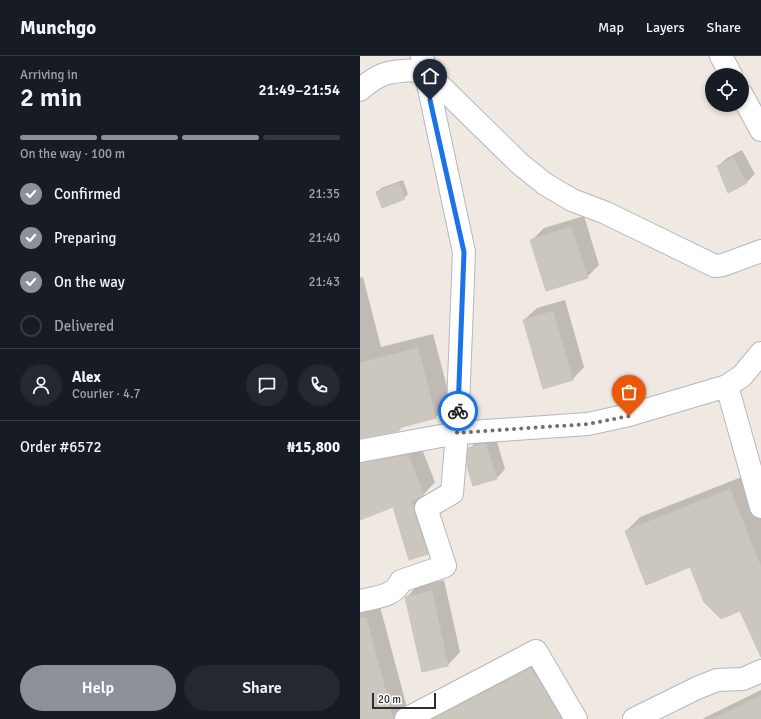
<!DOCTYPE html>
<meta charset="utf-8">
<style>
body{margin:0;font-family:Signika,sans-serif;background:#242831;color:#f1f3f6;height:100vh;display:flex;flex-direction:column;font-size:15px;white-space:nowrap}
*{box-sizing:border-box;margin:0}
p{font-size:13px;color:#9ea1a6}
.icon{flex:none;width:22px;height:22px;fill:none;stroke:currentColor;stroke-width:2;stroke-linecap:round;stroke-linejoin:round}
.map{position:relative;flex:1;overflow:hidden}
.sheet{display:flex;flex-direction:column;background:#171b24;width:360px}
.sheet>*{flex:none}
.buttons{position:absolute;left:345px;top:12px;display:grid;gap:8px}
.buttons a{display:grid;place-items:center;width:44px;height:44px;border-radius:50%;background:#171b24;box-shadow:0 2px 6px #0003;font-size:20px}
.scale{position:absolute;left:12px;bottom:10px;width:64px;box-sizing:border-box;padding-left:4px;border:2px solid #2e2e2e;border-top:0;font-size:11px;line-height:14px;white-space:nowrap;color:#2e2e2e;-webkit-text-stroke:3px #fff;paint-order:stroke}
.pin{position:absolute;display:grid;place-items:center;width:34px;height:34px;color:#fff;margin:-41px -17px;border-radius:50% 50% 50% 0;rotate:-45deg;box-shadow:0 0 4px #0007}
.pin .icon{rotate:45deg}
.courier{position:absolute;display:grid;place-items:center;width:40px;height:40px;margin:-20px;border:3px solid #1a73e8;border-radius:50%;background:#fff;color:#222;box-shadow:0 1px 5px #0007}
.headline em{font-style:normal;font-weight:600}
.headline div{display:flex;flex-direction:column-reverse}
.headline{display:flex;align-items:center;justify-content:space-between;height:68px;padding:0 20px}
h1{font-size:26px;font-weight:600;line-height:30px}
.bar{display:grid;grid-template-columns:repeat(4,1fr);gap:6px 4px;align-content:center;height:48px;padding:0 20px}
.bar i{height:5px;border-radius:3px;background:#363941}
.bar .current{background:#8c9099}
.bar p{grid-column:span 4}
.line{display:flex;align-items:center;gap:10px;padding:0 20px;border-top:1px solid #363941}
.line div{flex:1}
.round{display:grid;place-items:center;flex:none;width:42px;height:42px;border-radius:21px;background:#242831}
ol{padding:0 20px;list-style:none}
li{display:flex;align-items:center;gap:12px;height:44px}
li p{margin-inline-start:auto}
li .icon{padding:4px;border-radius:50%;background:#8c9099;color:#fff;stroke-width:4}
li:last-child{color:#9ea1a6}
li i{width:22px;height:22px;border:2px solid #363941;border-radius:50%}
.primary-button{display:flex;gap:8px;margin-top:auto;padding:8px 20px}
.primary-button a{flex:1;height:46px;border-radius:24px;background:#8c9099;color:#fff;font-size:16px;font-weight:600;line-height:46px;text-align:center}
.primary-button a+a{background:#242831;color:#f1f3f6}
header{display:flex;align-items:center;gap:24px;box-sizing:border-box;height:56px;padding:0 20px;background:#171b24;border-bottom:1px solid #363941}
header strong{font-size:19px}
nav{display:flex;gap:22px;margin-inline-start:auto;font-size:14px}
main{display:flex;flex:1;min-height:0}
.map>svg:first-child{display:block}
</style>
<header>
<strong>Munchgo</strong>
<nav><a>Map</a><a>Layers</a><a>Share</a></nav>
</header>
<main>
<section class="sheet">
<div class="headline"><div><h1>2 min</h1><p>Arriving in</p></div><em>21:49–21:54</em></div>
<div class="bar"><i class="current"></i><i class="current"></i><i class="current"></i><i></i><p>On the way · 100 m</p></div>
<ol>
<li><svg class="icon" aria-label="check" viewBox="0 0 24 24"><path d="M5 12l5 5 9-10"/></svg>Confirmed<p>21:35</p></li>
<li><svg class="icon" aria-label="check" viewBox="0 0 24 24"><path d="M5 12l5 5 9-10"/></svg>Preparing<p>21:40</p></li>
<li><svg class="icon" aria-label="check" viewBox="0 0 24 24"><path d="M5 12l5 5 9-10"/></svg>On the way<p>21:43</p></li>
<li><i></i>Delivered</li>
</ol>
<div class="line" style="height:72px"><a class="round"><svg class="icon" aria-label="person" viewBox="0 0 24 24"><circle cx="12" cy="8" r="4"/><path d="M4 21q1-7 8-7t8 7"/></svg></a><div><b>Alex</b><p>Courier · 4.7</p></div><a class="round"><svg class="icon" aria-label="chat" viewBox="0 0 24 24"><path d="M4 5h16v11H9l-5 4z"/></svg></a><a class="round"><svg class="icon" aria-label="phone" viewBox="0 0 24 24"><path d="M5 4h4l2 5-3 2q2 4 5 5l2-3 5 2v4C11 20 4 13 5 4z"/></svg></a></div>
<div class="line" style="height:52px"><div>Order #6572</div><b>₦15,800</b></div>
<div class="primary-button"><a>Help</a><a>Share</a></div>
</section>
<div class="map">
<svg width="401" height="663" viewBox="0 0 401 663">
<rect width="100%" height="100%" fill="#efe9e1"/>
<g fill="#0003">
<path d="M382 94 395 118 386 127 358 110 367 102Z"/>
<path d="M43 124 48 138 44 142 17 137 21 132Z"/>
<path d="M224 160 239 209 227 221 171 185 184 172Z"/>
<path d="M3 221 21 291 73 278 91 346 76 361 43 370 39 374 0 381V222Z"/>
<path d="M205 244 224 311 212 324 164 264 177 252Z"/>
<path d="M135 379 145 413 137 422 109 393 118 384Z"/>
<path d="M60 388 75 426 64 438 79 485 67 497 33 450 0 462V405Z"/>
<path d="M384 420 401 462V586L381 554 331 510 266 475 280 461Z"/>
<path d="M84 524 100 596 88 609 63 615 46 542 58 529Z"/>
<path d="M18 543 50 663H0V547Z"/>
<path d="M185 599 214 663H50Z"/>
<path d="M401 634V663H343L344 662Z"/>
</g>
<g fill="#cbc7bf" stroke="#cbc5ba">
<path d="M373 102 387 127 368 137 357 110Z"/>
<path d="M39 127 45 143 22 152 16 136Z"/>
<path d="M211 171 228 222 186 235 170 184Z"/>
<path d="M193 255 213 324 183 333 163 264Z"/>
<path d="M58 292 76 362 38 372 39 375 0 382V307Z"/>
<path d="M121 388H126L137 423 113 430 107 410 108 392Z"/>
<path d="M48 399 64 439 51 445 68 498 49 504 33 451 0 464V407Z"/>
<path d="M370 433 401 511V601L380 555 361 563 344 546 330 511 286 529 265 475Z"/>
<path d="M72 535 88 610 62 616 45 541Z"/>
<path d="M6 561 33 663H0V562Z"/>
<path d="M171 612 202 663H73Z"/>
<path d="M401 639V663H353Z"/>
</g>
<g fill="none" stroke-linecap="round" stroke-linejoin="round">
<defs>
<g id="street">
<path d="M0 34C23 13 35 15 64 14L160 108 185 128 212 144 246 157 355 210 363 209 401 195"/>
<path d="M367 330 401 451"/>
<path d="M0 395 97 377 228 368 269 359 367 330 382 320 401 297"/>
<path d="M0 545C16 541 34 541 41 525L85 510 66 452 92 437 97 377 104 196 62 0"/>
<path d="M46 663 176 595 216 663"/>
<path d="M274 663 337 632 357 624 383 623 401 615"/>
</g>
<g id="secondary">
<path d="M361 0 371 19"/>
<path d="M382 39 401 74"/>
</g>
</defs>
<use href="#street" stroke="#b4b7c1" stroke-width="24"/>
<use href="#secondary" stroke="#b4b7c1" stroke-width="24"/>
<use href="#street" stroke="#fff" stroke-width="22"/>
<use href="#secondary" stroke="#fff" stroke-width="22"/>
</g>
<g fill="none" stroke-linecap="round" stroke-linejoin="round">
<path stroke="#726f6d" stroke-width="4" stroke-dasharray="0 7.2" d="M98 355 97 377 228 368 269 360"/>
<path stroke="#1a73e8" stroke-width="5" d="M70 44 104 196 98 355"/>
</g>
</svg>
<div class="buttons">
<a><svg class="icon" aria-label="locate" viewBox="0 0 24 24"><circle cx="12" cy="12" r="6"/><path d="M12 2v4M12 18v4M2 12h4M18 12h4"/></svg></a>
</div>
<div class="scale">20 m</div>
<div class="pin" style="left:269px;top:360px;background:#ea580c"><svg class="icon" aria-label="bag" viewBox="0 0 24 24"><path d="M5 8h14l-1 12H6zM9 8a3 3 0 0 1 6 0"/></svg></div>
<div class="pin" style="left:70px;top:44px;background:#1f2937"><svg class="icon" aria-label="home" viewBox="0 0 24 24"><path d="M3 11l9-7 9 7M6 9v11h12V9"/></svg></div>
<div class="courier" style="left:98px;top:355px"><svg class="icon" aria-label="bike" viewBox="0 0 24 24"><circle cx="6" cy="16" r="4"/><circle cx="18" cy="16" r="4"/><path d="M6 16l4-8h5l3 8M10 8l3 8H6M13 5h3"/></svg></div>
</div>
</main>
